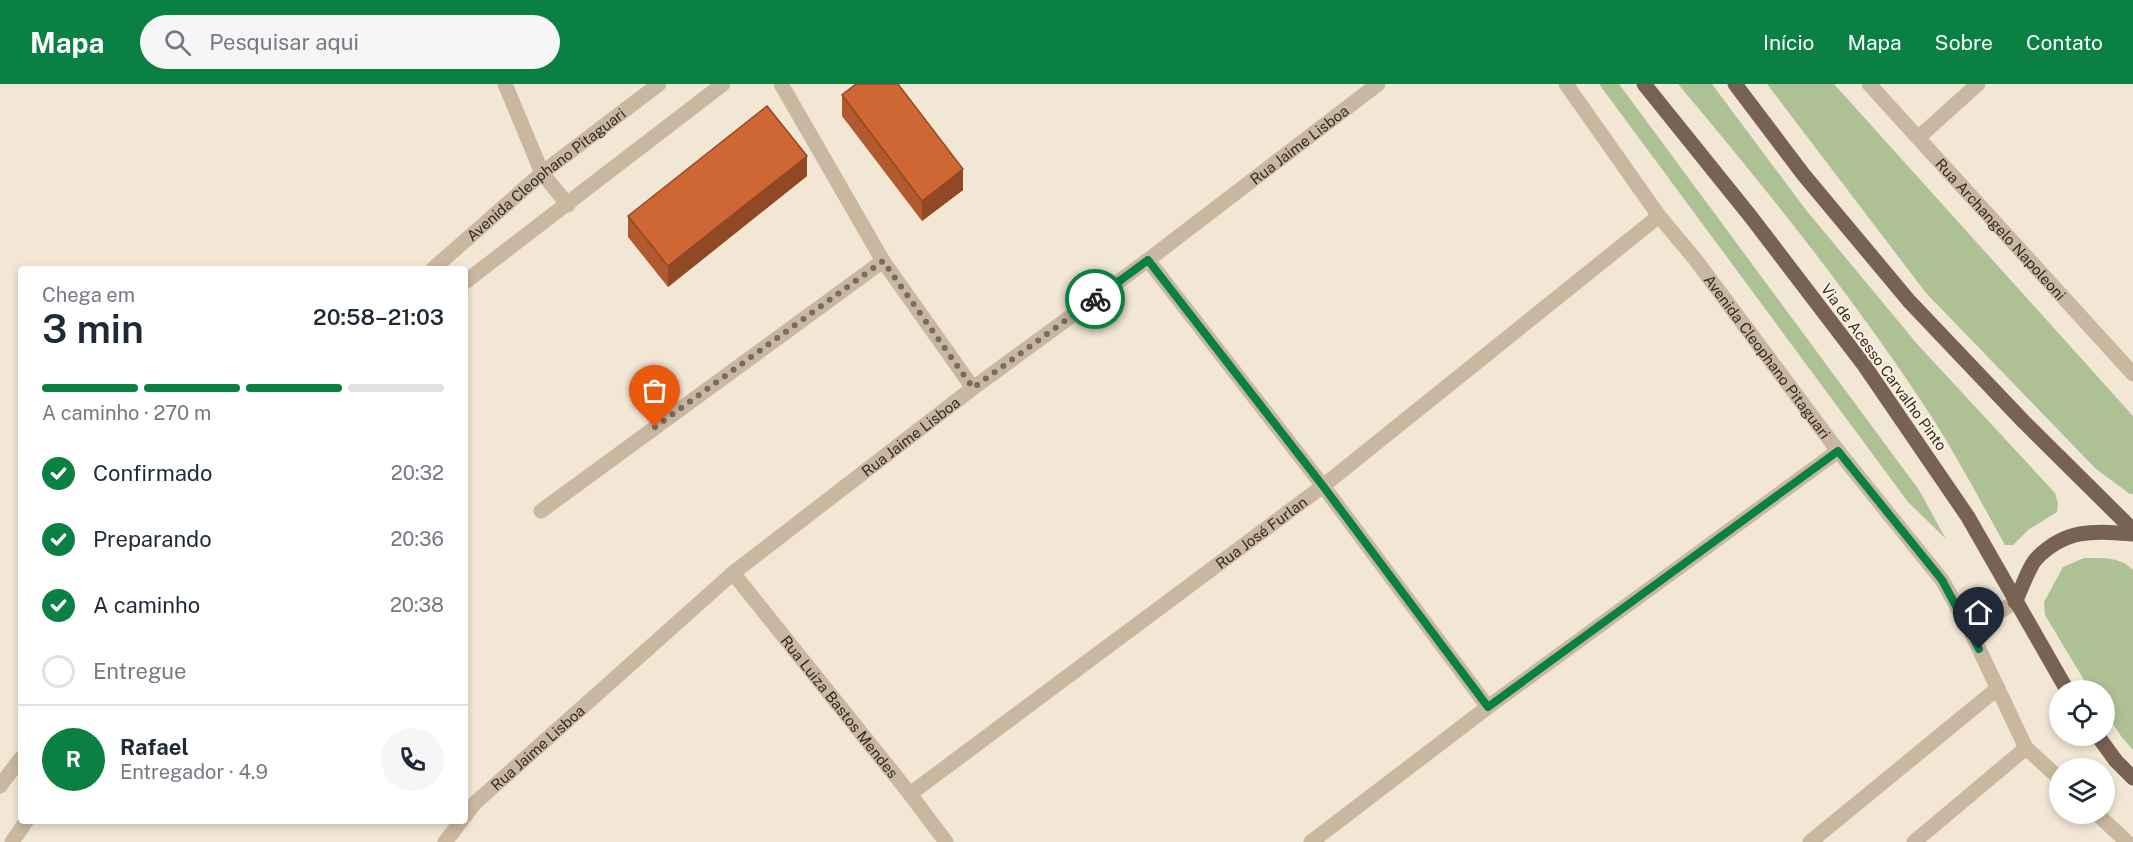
<!DOCTYPE html>
<html lang="pt">
<meta charset="utf-8">
<style>
body{margin:0;font-family:"Public Sans",sans-serif;background:#f6f6f7;color:#1f2937;height:100vh;display:flex;flex-direction:column;font-size:22px;white-space:nowrap}
*{box-sizing:border-box;margin:0}
p{font-size:20px;color:#747a83}
.icon{flex:none;width:33px;height:33px;fill:none;stroke:currentColor;stroke-width:2;stroke-linecap:round;stroke-linejoin:round}
.map{position:relative;flex:1;overflow:hidden}
.drawer{position:absolute;left:18px;top:182px;width:450px;height:558px;display:flex;flex-direction:column;background:#fff;border-radius:6px;box-shadow:0 3px 9px #0003}
.drawer>*{flex:none}
.fabs{position:absolute;left:2049px;top:596px;display:grid;gap:12px}
.fabs a{display:grid;place-items:center;width:66px;height:66px;border-radius:50%;background:#fff;box-shadow:0 3px 9px #0003;font-size:30px}
.pin{position:absolute;display:grid;place-items:center;width:51px;height:51px;color:#fff;margin:-62px -26px;border-radius:50% 50% 50% 0;rotate:-45deg;box-shadow:0 0 6px #0007}
.pin .icon{rotate:45deg}
.courier{position:absolute;display:grid;place-items:center;width:60px;height:60px;margin:-30px;border:4px solid #0b8043;border-radius:50%;background:#fff;color:#222;box-shadow:0 2px 8px #0007}
.head em{font-style:normal;font-weight:600}
.head div{display:flex;flex-direction:column-reverse}
.head{display:flex;align-items:center;justify-content:space-between;height:102px;padding:0 24px}
h1{font-size:39px;font-weight:600;line-height:45px}
.bar{display:grid;grid-template-columns:repeat(4,1fr);gap:9px 6px;align-content:center;height:72px;padding:0 24px}
.bar i{height:8px;border-radius:4px;background:#e0e1e3}
.bar .active{background:#0b8043}
.bar p{grid-column:span 4}
.line{display:flex;align-items:center;gap:15px;padding:0 24px;border-top:2px solid #e0e1e3}
.line div{flex:1}
.round{display:grid;place-items:center;flex:none;width:63px;height:63px;border-radius:32px;background:#f6f6f7}
ol{padding:0 24px;list-style:none}
li{display:flex;align-items:center;gap:18px;height:66px}
li p{margin-inline-start:auto}
li .icon{padding:6px;border-radius:50%;background:#0b8043;color:#fff;stroke-width:4}
li:last-child{color:#747a83}
li i{width:33px;height:33px;border:3px solid #e0e1e3;border-radius:50%}
header{display:flex;align-items:center;gap:36px;box-sizing:border-box;height:84px;padding:0 30px;background:#0b8043;color:#fff}
header strong{font-size:28px}
nav{display:flex;gap:33px;margin-inline-start:auto;font-size:21px}
.search{width:420px;height:54px;background:#f6f6f7;display:flex;align-items:center;gap:15px;box-sizing:border-box;padding:0 21px;border-radius:33px;color:#747a83;font-size:22px}
.map>svg:first-child{display:block}
</style>
<header>
<strong>Mapa</strong>
<div class="search"><svg class="icon" aria-label="search" viewBox="0 0 24 24"><circle cx="10" cy="10" r="6"/><path d="M15 15l6 6"/></svg>Pesquisar aqui</div>
<nav><a>Início</a><a>Mapa</a><a>Sobre</a><a>Contato</a></nav>
</header>
<div class="map">
<svg width="2133" height="758" viewBox="0 0 2133 758">
<rect width="100%" height="100%" fill="#f2e6d4"/>
<g fill="#aec194">
<path d="M1599 0H1619L1919 406 1946 455 1908 418Z"/>
<path d="M1678 0H1712L1806 126 1918 261 2055 409 2058 419 2057 428 2028 446 2013 461H2005C1982 420 1960 378 1935 338 1858 219 1769 108 1678 0Z"/>
<path d="M1767 0H1834L2133 332V410H2130L2096 385 1926 209Z"/>
<path d="M2084 474C2102 474 2120 472 2133 486V666L2121 652 2105 628 2104 606H2090L2045 531 2044 518 2063 483Z"/>
</g>
<g fill="none" stroke-linecap="round" stroke-linejoin="round">
<g stroke="#cab7a0" stroke-width="15">
<path d="M505 0 542 89 568 121"/>
<path d="M781 0 883 177 973 304"/>
<path id="s1" d="M1566 0 1659 132 1695 175 1838 367 1942 496 1970 546 2026 664 2060 695"/>
<path id="s2" d="M1869 0 2133 290"/>
<path d="M1919 53 1978 0"/>
<path d="M1148 176 1323 402 1488 623"/>
<path id="s3" d="M434 184 542 89 659 0"/>
<path d="M465 198 723 0"/>
<path d="M541 427 883 177"/>
<path id="s4" d="M733 489 910 710 946 758"/>
<path d="M1970 546 2015 518"/>
<path d="M0 702 21 674"/>
<path id="s5" d="M910 710 1323 402 1659 132"/>
<path d="M2096 729 2127 758"/>
<path id="s6" d="M465 732 475 719 733 489 973 304 1148 176 1378 0"/>
<path d="M12 758 27 736"/>
<path d="M445 758 462 736"/>
<path d="M1311 758 1488 623 1838 367"/>
<path d="M1810 758 1998 604"/>
<path d="M1914 758 2026 664"/>
</g>
<g stroke="#776253" stroke-width="15">
<path d="M1644 0 1751 133 1864 281 1968 433 2067 606"/>
<path d="M1735 0 1803 90 1909 217 2024 338 2133 446"/>
<path d="M2015 518C2021 507 2028 484 2036 475 2066 444 2094 447 2133 450"/>
<path d="M2097 651 2116 677 2133 694"/>
</g>
</g>
<g fill="#b2592e">
<path d="M842 11 963 106 922 137 842 32Z"/>
<path d="M807 92 668 203 628 153V132Z"/>
</g>
<g fill="#914825">
<path d="M807 72V92L668 203V182Z"/>
<path d="M963 85V106L922 137V117Z"/>
</g>
<g fill="#cf6735" stroke="#914825" stroke-width="1.5">
<path d="M856 0H898L963 85 922 117 842 11Z"/>
<path d="M767 22 807 72 668 182 628 132Z"/>
</g>
<g fill="none" stroke-linecap="round" stroke-linejoin="round">
<path stroke="#766c62" stroke-width="6" stroke-dasharray="0 10.8" d="M655 343 883 177 973 304 1095 215"/>
<path stroke="#0b8043" stroke-width="8" d="M1095 215 1148 176 1323 402 1488 623 1838 367 1942 496 1979 565"/>
</g>
<g text-anchor="middle" dominant-baseline="central" stroke-width="4.5" stroke-linejoin="round" paint-order="stroke">
<g font-size="15" fill="#332a24" stroke="#faf0e0">
<text stroke="none"><textPath href="#s6" startOffset="1072">Rua Jaime Lisboa</textPath></text>
<text stroke="none"><textPath href="#s3" startOffset="146">Avenida Cleophano Pitaguari</textPath></text>
<text stroke="none"><textPath href="#s2" startOffset="196">Rua Archangelo Napoleoni</textPath></text>
<text stroke="none"><textPath href="#s1" startOffset="339">Avenida Cleophano Pitaguari</textPath></text>
<text transform="translate(1884 283) rotate(54)">Via de Acesso Carvalho Pinto</text>
<text stroke="none"><textPath href="#s6" startOffset="586">Rua Jaime Lisboa</textPath></text>
<text stroke="none"><textPath href="#s5" startOffset="438">Rua José Furlan</textPath></text>
<text stroke="none"><textPath href="#s4" startOffset="171">Rua Luiza Bastos Mendes</textPath></text>
<text stroke="none"><textPath href="#s6" startOffset="100">Rua Jaime Lisboa</textPath></text>
</g>
</g>
</svg>
<div class="fabs">
<a><svg class="icon" aria-label="locate" viewBox="0 0 24 24"><circle cx="12" cy="12" r="6"/><path d="M12 2v4M12 18v4M2 12h4M18 12h4"/></svg></a>
<a><svg class="icon" aria-label="layers" viewBox="0 0 24 24"><path d="M12 4l9 5-9 5-9-5zM3 14l9 5 9-5"/></svg></a>
</div>
<div class="pin" style="left:655px;top:343px;background:#ea580c"><svg class="icon" aria-label="bag" viewBox="0 0 24 24"><path d="M5 8h14l-1 12H6zM9 8a3 3 0 0 1 6 0"/></svg></div>
<div class="pin" style="left:1979px;top:565px;background:#1f2937"><svg class="icon" aria-label="home" viewBox="0 0 24 24"><path d="M3 11l9-7 9 7M6 9v11h12V9"/></svg></div>
<div class="courier" style="left:1095px;top:215px"><svg class="icon" aria-label="bike" viewBox="0 0 24 24"><circle cx="6" cy="16" r="4"/><circle cx="18" cy="16" r="4"/><path d="M6 16l4-8h5l3 8M10 8l3 8H6M13 5h3"/></svg></div>
<section class="drawer">
<div class="head"><div><h1>3 min</h1><p>Chega em</p></div><em>20:58–21:03</em></div>
<div class="bar"><i class="active"></i><i class="active"></i><i class="active"></i><i></i><p>A caminho · 270 m</p></div>
<ol>
<li><svg class="icon" aria-label="check" viewBox="0 0 24 24"><path d="M5 12l5 5 9-10"/></svg>Confirmado<p>20:32</p></li>
<li><svg class="icon" aria-label="check" viewBox="0 0 24 24"><path d="M5 12l5 5 9-10"/></svg>Preparando<p>20:36</p></li>
<li><svg class="icon" aria-label="check" viewBox="0 0 24 24"><path d="M5 12l5 5 9-10"/></svg>A caminho<p>20:38</p></li>
<li><i></i>Entregue</li>
</ol>
<div class="line" style="height:108px"><b class="round" style="background:#0b8043;color:#fff">R</b><div><b>Rafael</b><p>Entregador · 4.9</p></div><a class="round"><svg class="icon" aria-label="phone" viewBox="0 0 24 24"><path d="M5 4h4l2 5-3 2q2 4 5 5l2-3 5 2v4C11 20 4 13 5 4z"/></svg></a></div>
</section>
</div>
